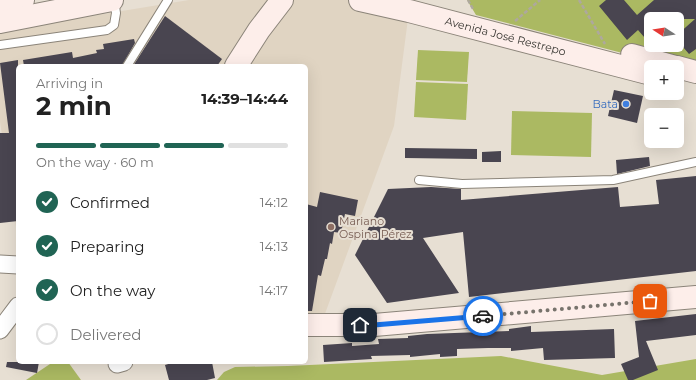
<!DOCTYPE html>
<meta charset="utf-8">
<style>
body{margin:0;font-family:Montserrat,sans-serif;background:#f2f2f2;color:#222;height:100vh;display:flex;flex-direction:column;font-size:15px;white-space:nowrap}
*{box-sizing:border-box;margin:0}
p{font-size:13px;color:#767676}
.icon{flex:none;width:22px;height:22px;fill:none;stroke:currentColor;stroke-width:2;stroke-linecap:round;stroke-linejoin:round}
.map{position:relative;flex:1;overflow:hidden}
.drawer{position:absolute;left:16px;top:64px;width:292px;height:300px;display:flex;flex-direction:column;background:#fff;border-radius:6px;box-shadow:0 4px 16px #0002}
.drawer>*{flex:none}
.needle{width:26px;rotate:282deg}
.buttons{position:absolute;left:644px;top:12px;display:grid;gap:8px}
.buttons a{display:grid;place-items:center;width:40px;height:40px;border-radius:6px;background:#fff;box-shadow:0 4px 16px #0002;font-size:20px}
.pin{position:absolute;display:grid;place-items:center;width:34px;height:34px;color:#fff;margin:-17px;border-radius:8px;box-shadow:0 2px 6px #0006}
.courier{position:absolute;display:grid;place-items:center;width:40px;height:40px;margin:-20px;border:3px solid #1a73e8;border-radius:50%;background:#fff;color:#222;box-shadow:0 1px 5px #0007}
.overview em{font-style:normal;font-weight:700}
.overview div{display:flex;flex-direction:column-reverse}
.overview{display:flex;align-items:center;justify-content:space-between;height:68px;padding:0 20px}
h1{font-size:26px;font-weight:700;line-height:30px}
.bar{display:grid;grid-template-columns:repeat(4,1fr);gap:6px 4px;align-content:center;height:48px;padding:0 20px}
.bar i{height:5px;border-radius:3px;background:#e0e0e0}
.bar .active{background:#206454}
.bar p{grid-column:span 4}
ol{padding:0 20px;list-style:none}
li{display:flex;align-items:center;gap:12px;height:44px}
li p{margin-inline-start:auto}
li .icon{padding:4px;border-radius:50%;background:#206454;color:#fff;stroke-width:4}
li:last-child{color:#767676}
li i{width:22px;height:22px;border:2px solid #e0e0e0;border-radius:50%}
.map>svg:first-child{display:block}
</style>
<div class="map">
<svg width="696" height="380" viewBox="0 0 696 380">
<rect width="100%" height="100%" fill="#e7dfd3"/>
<path fill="#e0d4c2" d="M189 0H360L409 11 394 126 319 330 306 329V66H18V239L0 122V31Z"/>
<g fill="#abb962" fill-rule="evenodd">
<path d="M467 0H696V64L676 67 476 15ZM651 19H677V45H651Z"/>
<path d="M418 50 469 52 467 82 416 80Z"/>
<path d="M416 82 468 84 466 120 414 117Z"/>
<path d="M512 111 592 113 591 157 511 155Z"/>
<path d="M501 356 602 375 696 359V380H217L224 372 235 367 288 366Z"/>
<path d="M53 362H68L81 380H26Z"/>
</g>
<g fill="#494550">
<path d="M606 0H624L637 15 654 0H696V49L689 54 677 40V35L695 19H651V45L638 30 627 40 599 6Z"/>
<path d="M165 16 222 59 217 66H133Z"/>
<path d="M134 39 135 43 122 66H24L23 60 72 52 73 58 97 53 96 50 104 49 103 44Z"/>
<path d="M18 60V221L0 223V133H9L0 63Z"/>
<path d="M614 90 643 96 637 123 608 116Z"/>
<path d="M405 148 477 149V159L405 158Z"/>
<path d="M501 151V162H482V152Z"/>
<path d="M649 157 650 166 617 174 616 160Z"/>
<path d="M696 176V271L469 297 463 232 423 238 459 293 387 303 355 255 388 189 431 187 461 189V200L618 187 620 207 659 204 656 180Z"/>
<path d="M320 192 358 200 355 216 345 214 341 233 334 232 332 244 330 243 327 259H325L321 276 318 275 312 311H306V204L317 207Z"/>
<path d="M696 314V335L646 341 658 370 633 380H628L621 364 639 357 635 321Z"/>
<path d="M531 326V332L614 329 615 358 544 360 543 348 511 351V348H488L457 349V356L440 357V354L410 357V355L371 356 372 359 324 362 323 345 352 343V346L379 344 378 339 408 338V336L427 334 509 331V329Z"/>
<path d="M7 362H39L37 373 6 367Z"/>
<path d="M175 362H212L215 378 207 380H169L165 365Z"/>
</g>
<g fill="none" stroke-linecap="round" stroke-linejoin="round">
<defs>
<g id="lane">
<path d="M0 45 107 30 114 25 116 13 114 0"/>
<path d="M127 66 168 0"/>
<path d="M419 180 462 184 613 180 696 162"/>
</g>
<g id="street">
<path d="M0 264 18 265"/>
<path d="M0 330 18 306"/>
<path d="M117 364 124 362"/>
</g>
<g id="secondary">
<path id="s1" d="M360 0 409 11 651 74"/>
<path d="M0 5 23 0"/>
<path d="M0 22 112 0"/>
<path d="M632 55 676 67"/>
<path d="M236 66 259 30 282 0"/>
<path d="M677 67 696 72"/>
<path d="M306 325H374L696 297"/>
</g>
</defs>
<use href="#lane" stroke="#8b8479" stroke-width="10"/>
<use href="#street" stroke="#8b8479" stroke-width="19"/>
<use href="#secondary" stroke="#8b8479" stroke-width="24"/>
<g stroke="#aea89e" stroke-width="2.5" stroke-dasharray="4 2" stroke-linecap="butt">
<path d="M468 0 473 9"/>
<path d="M579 0 605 44"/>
<path d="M515 21 540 0"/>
</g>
<use href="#lane" stroke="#fff" stroke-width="8"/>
<use href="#street" stroke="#fff" stroke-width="17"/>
<use href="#secondary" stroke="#fdeeea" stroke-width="22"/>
</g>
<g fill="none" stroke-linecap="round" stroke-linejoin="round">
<path stroke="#77736c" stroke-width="4" stroke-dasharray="0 7.2" d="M483 316 650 301"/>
<path stroke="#1a73e8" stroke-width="5" d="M360 325H374L483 316"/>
</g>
<circle fill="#3f7fe0" stroke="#e7dfd3" stroke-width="1.5" cx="626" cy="104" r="4"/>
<circle fill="#8d6e63" stroke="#e7dfd3" stroke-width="1.5" cx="331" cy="227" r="4"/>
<g text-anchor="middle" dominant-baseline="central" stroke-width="4" stroke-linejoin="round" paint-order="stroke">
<g font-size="11" fill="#3b3934" stroke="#e7dfd3">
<text stroke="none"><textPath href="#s1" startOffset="150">Avenida José Restrepo</textPath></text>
</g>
<g font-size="11" fill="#366cbe" stroke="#e7dfd3" text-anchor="end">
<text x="618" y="104">Bata</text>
</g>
<g font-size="11" fill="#785e54" stroke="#e7dfd3" text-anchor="start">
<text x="339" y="221">Mariano<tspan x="339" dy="13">Ospina Pérez</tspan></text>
</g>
</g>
</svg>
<div class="buttons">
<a><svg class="needle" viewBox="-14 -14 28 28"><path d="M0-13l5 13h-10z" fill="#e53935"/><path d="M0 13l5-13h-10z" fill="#767676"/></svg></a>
<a>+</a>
<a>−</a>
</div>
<div class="pin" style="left:650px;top:301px;background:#ea580c"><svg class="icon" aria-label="bag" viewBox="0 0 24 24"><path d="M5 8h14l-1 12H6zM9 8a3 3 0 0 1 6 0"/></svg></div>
<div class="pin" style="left:360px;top:325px;background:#1f2937"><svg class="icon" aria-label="home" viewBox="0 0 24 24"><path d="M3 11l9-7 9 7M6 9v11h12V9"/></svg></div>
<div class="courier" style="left:483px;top:316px"><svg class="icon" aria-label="car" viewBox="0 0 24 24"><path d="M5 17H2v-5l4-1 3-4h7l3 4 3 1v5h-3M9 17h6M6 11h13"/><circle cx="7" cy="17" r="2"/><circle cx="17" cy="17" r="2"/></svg></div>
<section class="drawer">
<div class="overview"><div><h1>2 min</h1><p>Arriving in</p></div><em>14:39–14:44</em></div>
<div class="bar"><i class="active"></i><i class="active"></i><i class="active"></i><i></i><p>On the way · 60 m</p></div>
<ol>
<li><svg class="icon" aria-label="check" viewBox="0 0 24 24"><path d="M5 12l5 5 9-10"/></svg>Confirmed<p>14:12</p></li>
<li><svg class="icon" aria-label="check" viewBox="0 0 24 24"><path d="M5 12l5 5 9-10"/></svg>Preparing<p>14:13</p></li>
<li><svg class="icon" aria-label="check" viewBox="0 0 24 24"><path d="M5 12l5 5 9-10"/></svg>On the way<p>14:17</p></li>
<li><i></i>Delivered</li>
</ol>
</section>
</div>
